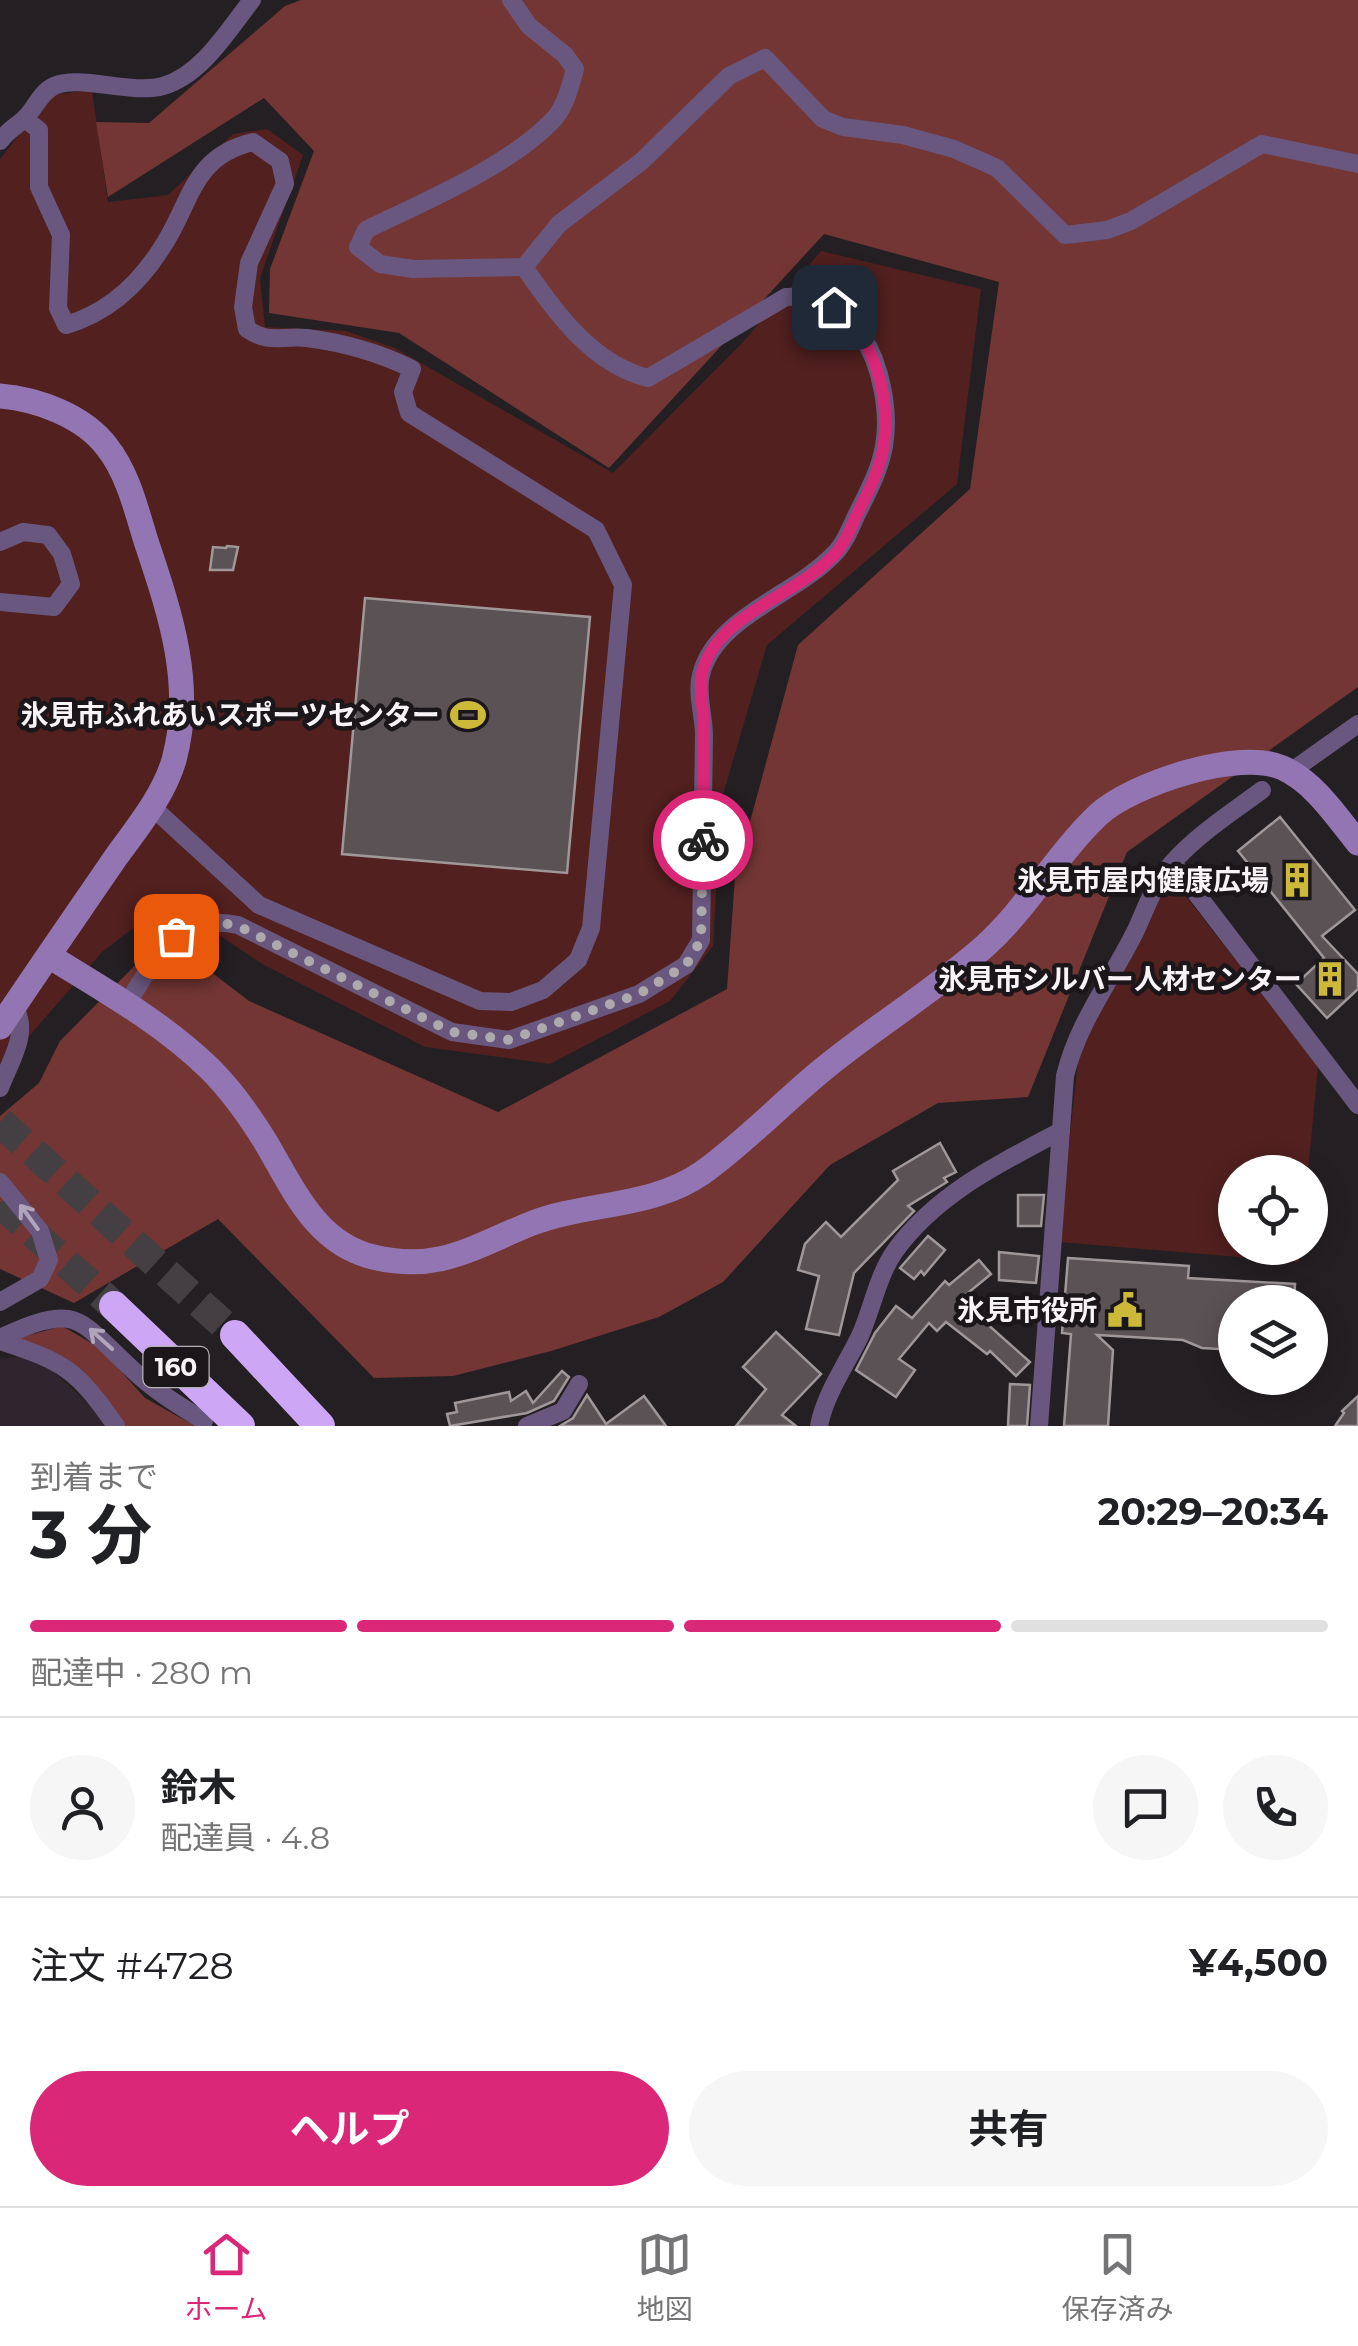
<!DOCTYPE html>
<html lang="ja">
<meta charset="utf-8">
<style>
body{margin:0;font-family:Montserrat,"Noto Sans JP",sans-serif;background:#f6f6f6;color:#202124;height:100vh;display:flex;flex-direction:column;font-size:38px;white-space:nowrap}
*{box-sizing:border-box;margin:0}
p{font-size:32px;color:#757577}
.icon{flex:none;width:55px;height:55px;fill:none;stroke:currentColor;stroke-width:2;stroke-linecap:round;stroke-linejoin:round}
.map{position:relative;height:1426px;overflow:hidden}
.panel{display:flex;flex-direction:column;background:#fff;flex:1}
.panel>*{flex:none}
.tools{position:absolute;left:1218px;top:1155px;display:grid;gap:20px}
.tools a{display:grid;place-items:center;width:110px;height:110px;border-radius:50%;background:#fff;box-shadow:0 5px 25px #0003;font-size:50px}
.pin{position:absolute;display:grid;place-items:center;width:85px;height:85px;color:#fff;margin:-42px;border-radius:20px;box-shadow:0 5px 15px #0006}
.courier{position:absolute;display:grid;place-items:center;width:100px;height:100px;margin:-50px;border:8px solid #db2777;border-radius:50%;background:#fff;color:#222;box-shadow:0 2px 12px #0007}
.head em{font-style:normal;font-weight:700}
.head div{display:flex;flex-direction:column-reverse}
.head{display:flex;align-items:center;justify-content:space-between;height:170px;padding:0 30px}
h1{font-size:65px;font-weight:700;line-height:75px}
.bar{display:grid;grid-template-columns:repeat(4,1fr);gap:15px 10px;align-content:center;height:120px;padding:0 30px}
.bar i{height:12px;border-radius:8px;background:#e0e0e0}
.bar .current{background:#db2777}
.bar p{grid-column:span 4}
.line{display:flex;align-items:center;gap:25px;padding:0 30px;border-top:2px solid #e0e0e0}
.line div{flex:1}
.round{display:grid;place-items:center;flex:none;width:105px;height:105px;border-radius:52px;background:#f6f6f6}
.action{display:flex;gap:20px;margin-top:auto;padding:20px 30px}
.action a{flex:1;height:115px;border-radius:60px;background:#db2777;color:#fff;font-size:40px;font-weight:700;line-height:115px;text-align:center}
.action a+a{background:#f6f6f6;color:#202124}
.dock{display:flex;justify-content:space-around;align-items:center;height:140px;border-top:2px solid #e0e0e0;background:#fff;font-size:28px;color:#757577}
.dock a{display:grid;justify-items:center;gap:5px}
.dock .current{color:#db2777}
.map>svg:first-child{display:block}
</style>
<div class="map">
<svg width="1358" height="1426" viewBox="0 0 1358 1426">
<rect width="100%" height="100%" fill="#241f23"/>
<path fill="#30252e" d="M35 1354 111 1426H0V1359Z"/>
<g fill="#51201f">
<path d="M92 90 108 202 168 195 233 134 267 129 303 155 260 278 265 327 346 331 395 348 613 473 744 341 821 251 981 289 957 484 767 645 721 801 713 946 670 1001 550 1064 425 1047 262 964 169 901 102 952 0 1070V159L50 95Z"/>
<path d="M1177 885 1318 1066 1308 1172H1235V1248H1300L1299 1262 1058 1242 1078 1062 1090 1024 1161 894Z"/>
</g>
<g fill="#733634">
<path d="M301 0H1358V687L1127 852 1028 1097 938 1103 830 1165 723 1282 659 1317 551 1351 453 1376 374 1378 218 1219 74 1303 0 1269V1116L39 1083 60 1041 164 936 249 1001 498 1112 727 989 735 877 798 645 970 489 999 282 824 234 609 468 399 333 269 313 270 269 314 151 264 98 108 197 96 122 149 123 285 6Z"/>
<path d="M62 1326 100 1348 145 1398 195 1426H121L19 1338Z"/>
</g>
<g fill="#5a5254" stroke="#a09799" stroke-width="2.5">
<path d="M227 546 238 547 233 570H210L213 547 226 548Z"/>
<path d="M365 598 590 617 567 873 342 854Z"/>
<path d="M1280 817 1355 910 1322 936 1358 974V989L1327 1018 1296 984 1324 958 1238 851Z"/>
<path d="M940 1143 956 1172 944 1178 947 1182 908 1206 914 1211 854 1273 839 1335 806 1329 819 1276 798 1270 805 1244 826 1222 841 1237 898 1180 893 1171Z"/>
<path d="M1018 1195H1044L1041 1226H1018Z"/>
<path d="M928 1236 945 1250 924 1275 921 1271 914 1279 900 1268Z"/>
<path d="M999 1252 1039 1256 1036 1283 999 1280Z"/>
<path d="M1068 1258 1189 1266 1188 1278 1295 1284 1294 1302H1235V1350L1202 1348 1183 1340 1097 1335 1113 1350 1108 1426H1064L1071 1334 1062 1333Z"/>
<path d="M979 1260 991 1274 963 1297 970 1304 968 1307 1030 1362 1016 1376 990 1351 987 1354 946 1322 937 1331 929 1323 899 1359 915 1370 896 1397 856 1370 875 1333 896 1306 912 1318 945 1281 949 1285Z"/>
<path d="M776 1332 821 1374 782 1415 796 1426H736L766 1389 743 1367Z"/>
<path d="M562 1371 569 1377 554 1401 527 1413 450 1426 447 1414 457 1412 455 1403 509 1392 511 1401 526 1391 533 1403Z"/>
<path d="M1010 1384 1030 1385 1027 1426H1008Z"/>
<path d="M587 1395 606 1424 644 1396 666 1426H560L573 1418Z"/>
<path d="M1358 1396V1426H1335L1344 1413 1342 1411Z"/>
</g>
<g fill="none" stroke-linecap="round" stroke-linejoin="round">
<g stroke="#443f43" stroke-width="30" stroke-dasharray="30 15" stroke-linecap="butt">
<path d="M0 1122 235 1335"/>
<path d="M0 1203 114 1306"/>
</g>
<g stroke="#6a577f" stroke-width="18">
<path d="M511 0 529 26 565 55 575 69C570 87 566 105 554 119 510 166 423 202 366 230L358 247 380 264 413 269 524 267 559 224 642 161 729 76 765 58 823 119 843 127 903 135 954 149 997 168 1065 235 1107 230 1131 221 1262 144 1358 164"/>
<path d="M25 119 39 130V187L61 235 58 308 66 325C107 313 138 285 161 249 192 204 190 157 253 142L280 161 285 184 249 263 243 307 247 329C271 345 281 335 307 338 345 343 378 352 412 369L403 392 409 413 596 530 623 585 591 928 578 960 543 990 511 1002 480 1001 259 905 151 806"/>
<path d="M0 141C7 131 14 128 23 120 35 110 39 93 54 86 79 74 131 95 163 86 202 75 229 29 252 0"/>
<path d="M0 542 23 532 48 535 62 554 71 584 54 607 0 602"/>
<path d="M1293 770 1358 724"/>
<path d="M1173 863 1358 1105"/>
<path d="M126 1005C155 961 176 911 238 925L452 1032 509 1040 639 994 686 965 701 940C702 871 703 803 704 735 704 716 696 692 701 675 714 618 795 595 833 555 844 545 850 529 856 516 867 494 880 470 884 446 890 412 881 364 862 336 843 308 819 295 786 297L648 378C592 364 555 312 524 267"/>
<path d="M0 1088C11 1059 30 1034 14 1005"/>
<path d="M0 1182 40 1231 49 1260 40 1279 0 1302"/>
<path d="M0 1338C80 1301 77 1319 134 1371 155 1391 180 1406 204 1421"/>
<path d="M0 1341C65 1362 77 1370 116 1426"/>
<path d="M527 1426 563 1411 579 1384"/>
<path d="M819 1426C825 1394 846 1365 860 1336 872 1309 878 1275 895 1251 936 1194 1000 1163 1061 1131"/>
<path d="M1039 1426 1065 1076C1078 1022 1112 979 1136 930 1147 906 1154 884 1172 863 1198 834 1231 813 1262 790"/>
</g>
<g stroke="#9475b4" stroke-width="25">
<path d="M0 396C37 399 84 416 107 447 127 472 136 508 145 538 169 610 195 683 174 760 164 795 137 828 116 857 77 914 38 970 0 1027"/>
<path d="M49 956C104 990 163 1023 210 1069 231 1090 249 1115 265 1141 293 1188 315 1243 373 1257 438 1273 473 1247 530 1224 586 1202 652 1208 702 1173 744 1143 781 1104 821 1071 874 1027 933 992 985 946 1028 907 1056 855 1098 815 1131 784 1240 748 1283 768 1315 783 1336 816 1358 843"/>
</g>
<g stroke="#cea6f6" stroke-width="30">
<path d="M114 1306 240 1426"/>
<path d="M235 1335 320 1426"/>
</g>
</g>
<defs><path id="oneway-shaft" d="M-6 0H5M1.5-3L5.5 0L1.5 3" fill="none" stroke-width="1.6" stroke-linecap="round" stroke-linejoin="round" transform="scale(2.5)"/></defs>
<g stroke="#b0a5ba">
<use href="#oneway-shaft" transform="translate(29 1217) rotate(-126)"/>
<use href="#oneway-shaft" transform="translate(101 1339) rotate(-138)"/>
</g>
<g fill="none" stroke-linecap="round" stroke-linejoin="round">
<path stroke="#ada9ac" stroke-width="10" stroke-dasharray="0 18" d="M176 936C199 924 213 920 238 926L452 1032 509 1040 639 994 686 965 701 940 703 840"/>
<path stroke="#db2777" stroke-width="12" d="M703 840C703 802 704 764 704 726 703 702 696 681 707 659 729 611 800 593 835 554 845 543 851 528 857 514 868 493 881 468 884 443 890 395 874 336 834 307"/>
</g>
<defs>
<symbol id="stadium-bare" viewBox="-9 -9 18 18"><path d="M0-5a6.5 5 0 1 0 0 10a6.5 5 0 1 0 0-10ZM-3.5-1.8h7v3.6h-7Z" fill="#ccb939" stroke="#1b161a" stroke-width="2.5" paint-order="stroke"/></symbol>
<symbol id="building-bare" viewBox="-9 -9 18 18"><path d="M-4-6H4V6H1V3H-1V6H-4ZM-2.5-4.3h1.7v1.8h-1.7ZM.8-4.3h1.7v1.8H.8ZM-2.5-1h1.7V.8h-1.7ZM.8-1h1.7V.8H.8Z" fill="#ccb939" stroke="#1b161a" stroke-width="2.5" paint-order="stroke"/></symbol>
<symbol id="civic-bare" viewBox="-9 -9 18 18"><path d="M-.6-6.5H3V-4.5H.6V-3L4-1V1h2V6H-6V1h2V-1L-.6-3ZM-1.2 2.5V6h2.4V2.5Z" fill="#ccb939" stroke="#1b161a" stroke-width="2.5" paint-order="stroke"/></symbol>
</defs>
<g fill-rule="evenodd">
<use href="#stadium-bare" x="443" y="690" width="50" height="50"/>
<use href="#building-bare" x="1272" y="855" width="50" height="50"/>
<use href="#building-bare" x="1305" y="954" width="50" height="50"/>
<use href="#civic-bare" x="1100" y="1285" width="50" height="50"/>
</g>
<g text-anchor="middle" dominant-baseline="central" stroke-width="9" stroke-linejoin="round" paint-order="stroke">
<rect fill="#1b161a" stroke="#b5b1b4" stroke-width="2.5" x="143.5" y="1347" width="65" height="40" rx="8"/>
<g font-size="25" font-weight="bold" fill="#f7f3f6">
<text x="176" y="1367">160</text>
</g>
<g font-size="28" font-weight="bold" fill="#f7f3f6" stroke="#1b161a" text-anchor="end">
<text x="440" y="715">氷見市ふれあいスポーツセンター</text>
<text x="1269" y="880">氷見市屋内健康広場</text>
<text x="1302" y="979">氷見市シルバー人材センター</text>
<text x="1097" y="1310">氷見市役所</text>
</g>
</g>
</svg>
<div class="tools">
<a><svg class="icon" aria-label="locate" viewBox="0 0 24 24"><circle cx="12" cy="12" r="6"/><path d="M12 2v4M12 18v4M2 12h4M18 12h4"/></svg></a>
<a><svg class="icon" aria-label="layers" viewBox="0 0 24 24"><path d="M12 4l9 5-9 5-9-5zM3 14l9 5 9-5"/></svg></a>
</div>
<div class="pin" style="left:176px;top:936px;background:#ea580c"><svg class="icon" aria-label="bag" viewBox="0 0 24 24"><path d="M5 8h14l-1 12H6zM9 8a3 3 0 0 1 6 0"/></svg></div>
<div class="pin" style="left:834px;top:307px;background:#1f2937"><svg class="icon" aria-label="home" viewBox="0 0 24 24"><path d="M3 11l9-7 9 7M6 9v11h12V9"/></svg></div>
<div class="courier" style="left:703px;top:840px"><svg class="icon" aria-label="bike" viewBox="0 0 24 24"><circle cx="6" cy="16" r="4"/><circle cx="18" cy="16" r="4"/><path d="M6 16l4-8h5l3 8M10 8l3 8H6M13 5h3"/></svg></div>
</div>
<section class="panel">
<div class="head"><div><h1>3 分</h1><p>到着まで</p></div><em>20:29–20:34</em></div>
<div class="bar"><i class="current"></i><i class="current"></i><i class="current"></i><i></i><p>配達中 · 280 m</p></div>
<div class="line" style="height:180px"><a class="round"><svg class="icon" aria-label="person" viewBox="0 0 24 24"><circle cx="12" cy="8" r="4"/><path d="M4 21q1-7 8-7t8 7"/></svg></a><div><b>鈴木</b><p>配達員 · 4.8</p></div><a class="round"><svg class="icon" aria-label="chat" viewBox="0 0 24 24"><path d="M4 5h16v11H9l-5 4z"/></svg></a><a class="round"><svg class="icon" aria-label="phone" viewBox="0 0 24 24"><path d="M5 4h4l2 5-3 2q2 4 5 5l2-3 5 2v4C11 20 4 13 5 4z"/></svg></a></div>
<div class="line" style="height:130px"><div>注文 #4728</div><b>¥4,500</b></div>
<div class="action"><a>ヘルプ</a><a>共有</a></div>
</section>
<nav class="dock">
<a class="current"><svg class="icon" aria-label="home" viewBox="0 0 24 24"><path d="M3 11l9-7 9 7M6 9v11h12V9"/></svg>ホーム</a>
<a><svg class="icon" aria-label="map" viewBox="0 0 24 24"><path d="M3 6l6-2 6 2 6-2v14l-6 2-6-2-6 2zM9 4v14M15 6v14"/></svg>地図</a>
<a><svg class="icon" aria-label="saved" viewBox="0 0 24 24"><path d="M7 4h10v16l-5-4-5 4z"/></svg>保存済み</a>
</nav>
